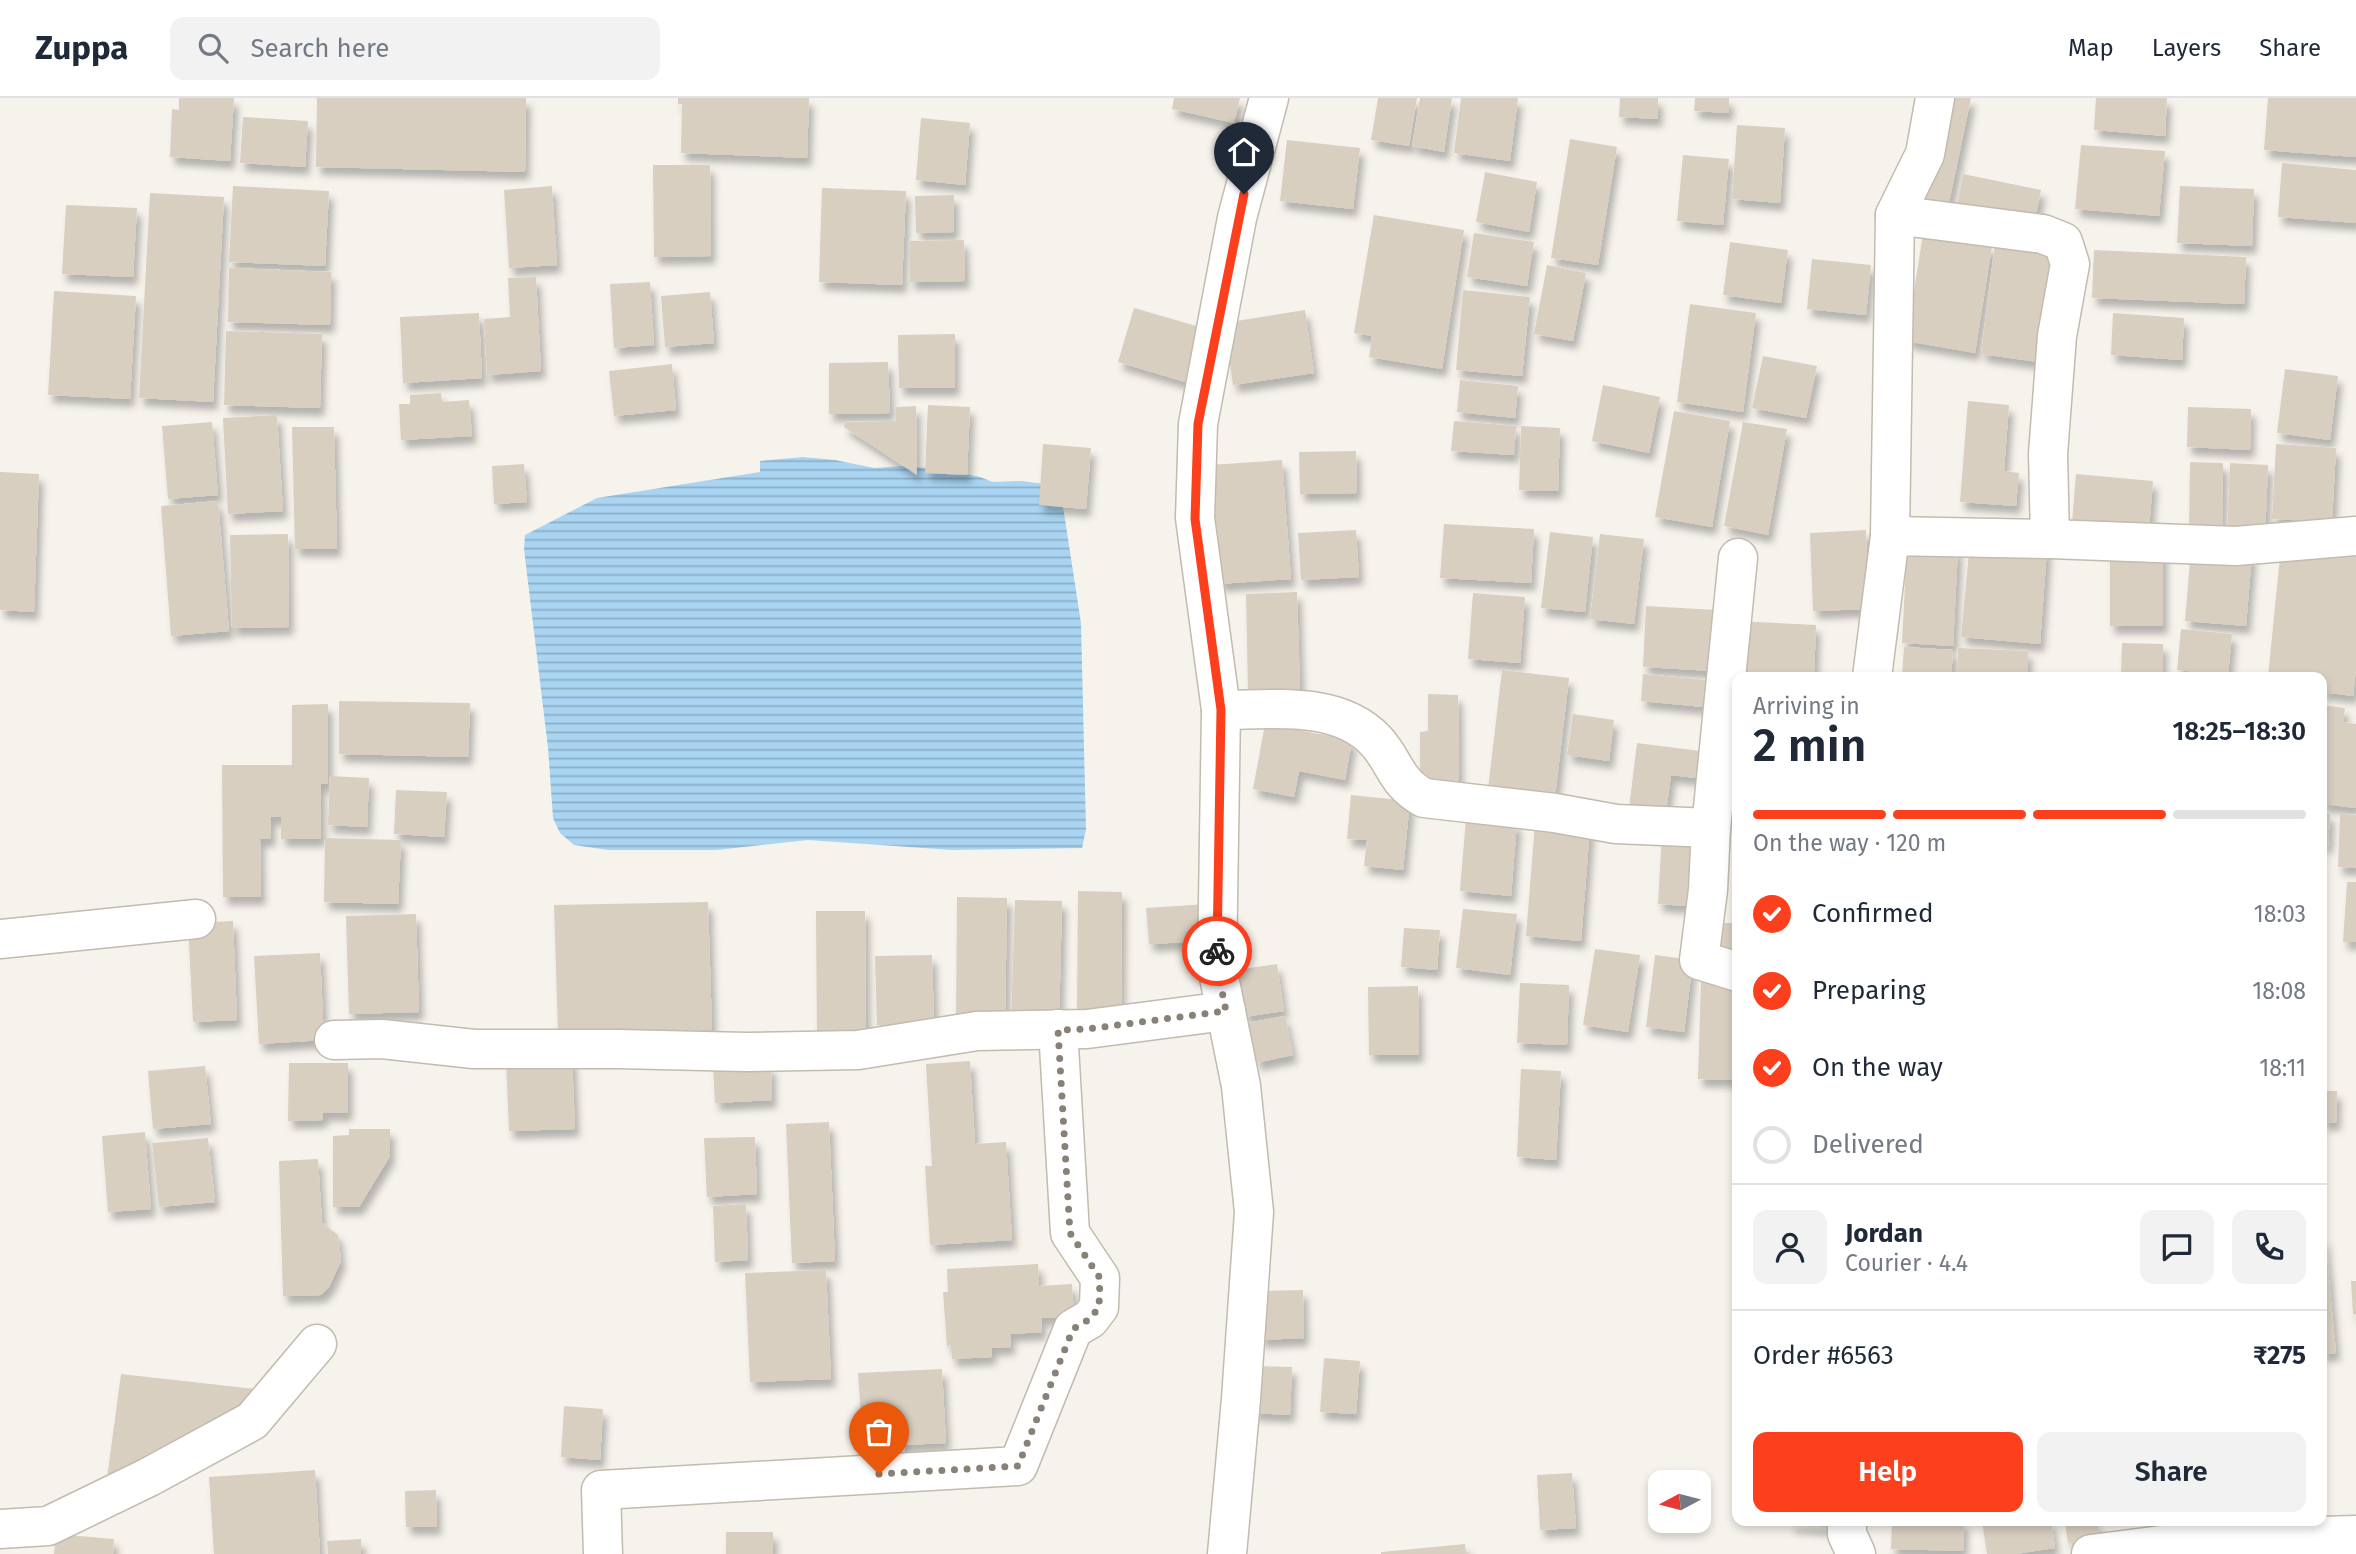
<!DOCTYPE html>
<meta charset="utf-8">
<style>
body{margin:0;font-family:"Fira Sans",sans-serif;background:#f2f2f3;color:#1f2937;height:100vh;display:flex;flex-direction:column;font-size:26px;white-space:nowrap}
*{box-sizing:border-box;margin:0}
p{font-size:23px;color:#747a83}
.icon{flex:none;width:38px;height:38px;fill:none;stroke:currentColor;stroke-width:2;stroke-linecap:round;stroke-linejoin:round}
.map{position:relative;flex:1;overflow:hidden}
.details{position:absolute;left:1732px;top:574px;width:595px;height:854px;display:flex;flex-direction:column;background:#fff;border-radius:14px;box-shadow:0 4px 10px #0003}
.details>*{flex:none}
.needle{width:46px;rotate:263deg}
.tools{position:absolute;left:1648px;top:1372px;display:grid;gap:14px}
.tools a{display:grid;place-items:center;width:63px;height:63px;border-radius:14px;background:#fff;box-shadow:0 4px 10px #0003;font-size:35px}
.pin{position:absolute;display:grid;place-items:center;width:60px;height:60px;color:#fff;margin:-72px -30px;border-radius:50% 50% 50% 0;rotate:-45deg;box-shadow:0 0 7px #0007}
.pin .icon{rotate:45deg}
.courier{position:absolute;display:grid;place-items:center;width:70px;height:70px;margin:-35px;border:5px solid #fc3f1d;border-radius:50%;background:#fff;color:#222;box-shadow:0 2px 9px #0007}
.headline em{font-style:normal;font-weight:600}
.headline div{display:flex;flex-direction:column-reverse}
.headline{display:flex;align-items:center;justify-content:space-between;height:119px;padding:0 21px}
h1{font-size:46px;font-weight:600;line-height:52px}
.bar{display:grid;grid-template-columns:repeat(4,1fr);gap:10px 7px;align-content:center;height:84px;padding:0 21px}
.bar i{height:9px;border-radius:5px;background:#e0e1e3}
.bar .on{background:#fc3f1d}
.bar p{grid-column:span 4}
.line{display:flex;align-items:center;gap:18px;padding:0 21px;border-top:2px solid #e0e1e3}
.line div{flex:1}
.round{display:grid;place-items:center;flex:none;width:74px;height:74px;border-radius:14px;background:#f2f2f3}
ol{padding:0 21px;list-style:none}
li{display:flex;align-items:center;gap:21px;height:77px}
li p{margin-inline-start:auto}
li .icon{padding:7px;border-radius:50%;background:#fc3f1d;color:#fff;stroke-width:4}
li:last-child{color:#747a83}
li i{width:38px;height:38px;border:4px solid #e0e1e3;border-radius:50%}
.button{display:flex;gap:14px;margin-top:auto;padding:14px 21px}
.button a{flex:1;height:80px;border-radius:14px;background:#fc3f1d;color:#fff;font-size:28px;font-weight:600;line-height:80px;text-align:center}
.button a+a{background:#f2f2f3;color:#1f2937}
header{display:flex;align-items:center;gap:42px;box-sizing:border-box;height:98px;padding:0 35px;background:#fff;border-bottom:2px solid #e0e1e3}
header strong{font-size:33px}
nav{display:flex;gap:38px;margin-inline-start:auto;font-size:24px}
.search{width:490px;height:63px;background:#f2f2f3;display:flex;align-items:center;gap:18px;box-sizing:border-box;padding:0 24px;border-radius:14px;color:#747a83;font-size:26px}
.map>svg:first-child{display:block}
</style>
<header>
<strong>Zuppa</strong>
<div class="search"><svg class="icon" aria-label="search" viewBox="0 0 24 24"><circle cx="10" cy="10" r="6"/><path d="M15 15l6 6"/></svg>Search here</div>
<nav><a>Map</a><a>Layers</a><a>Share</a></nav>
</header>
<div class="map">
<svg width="2356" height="1456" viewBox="0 0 2356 1456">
<defs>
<pattern id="water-rules" width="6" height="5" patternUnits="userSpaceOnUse" patternTransform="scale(1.75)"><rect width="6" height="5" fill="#a9d4f2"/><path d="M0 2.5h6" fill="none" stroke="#8caec5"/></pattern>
<filter id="shadow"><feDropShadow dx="4.5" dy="8" stdDeviation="3.5" flood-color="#0004"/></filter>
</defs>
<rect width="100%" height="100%" fill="#f6f3ec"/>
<path fill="url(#water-rules)" d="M803 359 835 362 874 370 903 368 947 372 980 379 993 384 1021 383 1045 386 1062 402 1081 525 1086 731 1082 750 952 752 808 742 717 752H608L574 747 560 735 553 720 548 650 524 451 525 437 597 400 760 374V363Z"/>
<g fill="#d8cfc1" filter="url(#shadow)">
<path d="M179 0H234L230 63 170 59 172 11 179 12Z"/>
<path d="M317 0H526L525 74 316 69Z"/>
<path d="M678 0H809L807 60 681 55 682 6H678Z"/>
<path d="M1174 0H1240L1234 25 1172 11Z"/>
<path d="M1378 0H1417L1409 48 1371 42Z"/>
<path d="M1420 0H1452L1444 54 1412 48Z"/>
<path d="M1461 0H1518L1510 63 1454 55Z"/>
<path d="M1620 0H1658V21L1619 19Z"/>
<path d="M1695 0H1729V15L1694 13Z"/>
<path d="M1941 0H1971L1949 105 1920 99Z"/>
<path d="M2096 0H2167L2165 38 2094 32Z"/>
<path d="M2268 0H2356V59L2264 52Z"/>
<path d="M243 19 308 23 305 69 240 65Z"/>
<path d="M921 20 970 25 965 87 916 82Z"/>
<path d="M1737 27 1785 30 1780 105 1732 101Z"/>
<path d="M1570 41 1617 49 1598 167 1551 160Z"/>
<path d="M1287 42 1360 50 1353 111 1280 103Z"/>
<path d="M2081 47 2165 53 2159 118 2075 111Z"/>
<path d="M1683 57 1729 61 1723 127 1677 123Z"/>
<path d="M2282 65 2356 72V125L2278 119Z"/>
<path d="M653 67H710L711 158 654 159Z"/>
<path d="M1485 74 1537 84 1529 134 1476 124Z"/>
<path d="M1963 76 2041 92 2035 123 1957 107Z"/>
<path d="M233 88 329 93 325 168 229 164Z"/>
<path d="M552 88 557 167 509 170 504 92Z"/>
<path d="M2180 88 2254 91 2252 148 2177 145Z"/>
<path d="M822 90 906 93 902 187 819 184Z"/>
<path d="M150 95 224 99 213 304 139 300Z"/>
<path d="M954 97V134L916 135 915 98Z"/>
<path d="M66 107 137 110 133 179 62 176Z"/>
<path d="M1374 117 1464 132 1442 271 1369 259 1372 238 1354 235Z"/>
<path d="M1474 135 1534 144 1527 188 1467 179Z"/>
<path d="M1923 136 1992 148 1975 255 1906 243Z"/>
<path d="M964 142 965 183 910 184V143Z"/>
<path d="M1730 144 1788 152 1781 205 1723 197Z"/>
<path d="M1995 145 2053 153 2038 264 1981 256Z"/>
<path d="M2094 152 2246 159 2244 206 2092 200Z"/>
<path d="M1812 161 1871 167 1866 217 1807 211Z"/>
<path d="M1547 167 1586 175 1573 243 1534 236Z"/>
<path d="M229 170 331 174 330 227 228 224Z"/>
<path d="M536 179 541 273 487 277 484 221 510 219 508 180Z"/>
<path d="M650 184 654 247 614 250 610 186Z"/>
<path d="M1463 192 1530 199 1522 278 1456 272Z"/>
<path d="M54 193 136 198 130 301 48 297Z"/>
<path d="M710 194 714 245 665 249 661 198Z"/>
<path d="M1690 206 1756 215 1743 314 1677 304Z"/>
<path d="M1134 210 1200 229 1185 284 1118 264Z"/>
<path d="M1305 212 1314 275 1233 287 1224 225Z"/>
<path d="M479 215 482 280 403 285 400 219Z"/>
<path d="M2113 215 2184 220 2182 262 2111 257Z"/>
<path d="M226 233 322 236 320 310 224 307Z"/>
<path d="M955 236V290H899L898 237Z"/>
<path d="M1763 258 1817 268 1806 320 1752 310Z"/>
<path d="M888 264 890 315 829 316V265Z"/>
<path d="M672 266 676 312 614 318 609 273Z"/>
<path d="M2285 271 2338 278 2330 342 2277 335Z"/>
<path d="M1460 282 1518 288 1515 320 1457 314Z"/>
<path d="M1603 287 1660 299 1649 355 1592 343Z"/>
<path d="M441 295 442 304 469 302 472 338 401 342 399 306H410V297Z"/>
<path d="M1968 303 2009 307 2004 373 2019 375 2016 408 1960 404Z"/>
<path d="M928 307 970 309 967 377 925 375Z"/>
<path d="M916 308 917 377 844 329 845 324 896 323V309Z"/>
<path d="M2188 309 2251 311 2250 352 2187 349Z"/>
<path d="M1674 313 1730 323 1712 429 1655 419Z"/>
<path d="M277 317 283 413 228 416 223 320Z"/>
<path d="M1454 323 1516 328 1514 357 1451 353Z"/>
<path d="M212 324 218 397 168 401 162 328Z"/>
<path d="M1743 324 1787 331 1768 437 1724 428Z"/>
<path d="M1521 328 1560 330 1558 393 1519 392Z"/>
<path d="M292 329H334L337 451H295Z"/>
<path d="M1043 346 1091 350 1086 411 1039 407Z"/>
<path d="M2276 346 2336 350 2332 424 2272 421Z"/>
<path d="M1356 353 1357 395 1300 396 1299 354Z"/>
<path d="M1282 362 1291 481 1218 486 1210 367Z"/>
<path d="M2190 364 2223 365 2222 434H2189Z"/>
<path d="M2230 365 2268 367 2265 438 2227 437Z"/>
<path d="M524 366 527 404 494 406 492 368Z"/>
<path d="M0 374 39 376 34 514 0 512Z"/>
<path d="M2076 376 2153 383 2149 431 2072 425Z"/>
<path d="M218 403 229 533 171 538 161 408Z"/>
<path d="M1444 426 1534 431 1531 485 1440 480Z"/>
<path d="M1356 432 1359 479 1301 482 1298 435Z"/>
<path d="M1866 432 1869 511 1813 513 1810 435Z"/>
<path d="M1550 434 1593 439 1585 514 1541 510Z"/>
<path d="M288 436 289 529 232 530 230 437Z"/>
<path d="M1600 436 1644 441 1634 526 1590 521Z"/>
<path d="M1970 444 2047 450 2040 546 1961 539Z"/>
<path d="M1907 447 1958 450 1953 548 1902 545Z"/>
<rect x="2110" y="449" width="53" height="79"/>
<path d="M2281 449 2356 457V569L2353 598 2322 594V579H2268Z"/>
<path d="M2191 451 2252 456 2246 528 2185 523Z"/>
<path d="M1297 494 1300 591 1248 593 1246 496Z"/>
<path d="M1473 495 1525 499 1520 565 1468 561Z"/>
<path d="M1646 508 1716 512 1713 573 1643 569Z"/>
<path d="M1736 523 1816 527 1814 579H1738Z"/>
<path d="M2181 531 2232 536 2228 577 2177 572Z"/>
<path d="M2122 545 2163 546 2162 579H2121Z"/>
<path d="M1904 549 1953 552 1951 579H1902Z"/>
<path d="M1958 550 2028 553 2027 579H1957Z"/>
<path d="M1502 572 1569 580 1555 699 1488 691Z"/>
<path d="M1643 576 1717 583 1714 610 1641 603Z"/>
<path d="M1428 596 1458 597 1459 694H1420V634L1428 633Z"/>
<path d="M339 603 470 605 468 659 339 656Z"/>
<path d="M328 606V686H321V741H281V719H271V741H260L261 799H223L222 667H292V607Z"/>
<path d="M2322 607 2345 610 2343 624 2356 626V710L2322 706Z"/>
<path d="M1573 616 1614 622 1609 663 1567 657Z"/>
<path d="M1265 626 1352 642 1345 682 1299 673 1294 699 1253 691Z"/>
<path d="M1637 645 1708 654 1704 681 1671 677 1665 722 1628 718Z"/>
<path d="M330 678 369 680 367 729 328 727Z"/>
<path d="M396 692 447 694 444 739 394 736Z"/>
<path d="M1351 697 1410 703 1403 772 1364 768 1367 742 1347 741Z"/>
<path d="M2322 715 2330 716 2328 748 2322 747Z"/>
<path d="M2340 716 2356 717V770L2338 769Z"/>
<path d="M1466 720 1517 724 1511 798 1460 793Z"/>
<path d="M1535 725 1590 730 1581 843 1526 838Z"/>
<path d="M1662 735 1704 738 1700 809 1658 806Z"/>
<path d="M325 740 401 742 398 806 324 804Z"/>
<path d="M2347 784H2356V844H2343Z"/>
<path d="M1078 793 1122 794 1121 919H1077Z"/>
<path d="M957 799 1007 800 1005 927 956 926Z"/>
<path d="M1015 802 1062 803 1059 927 1011 925Z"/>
<path d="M708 804 712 932 558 935 554 807Z"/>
<path d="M1207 806 1209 843 1149 846 1146 810Z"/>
<path d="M1463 811 1517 816 1510 877 1456 870Z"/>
<path d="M816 813H865L866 942 817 943Z"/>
<path d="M416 816 419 914 349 916 346 818Z"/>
<path d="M233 823 237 922 193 924 188 825Z"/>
<path d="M1719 825H1738V866L1717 865Z"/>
<path d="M1404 830 1440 832 1437 872 1401 869Z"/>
<path d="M1595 851 1640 857 1628 934 1583 927Z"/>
<path d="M320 855 324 942 259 946 254 858Z"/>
<path d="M932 857 934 926 877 927 875 858Z"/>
<path d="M1655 857 1693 862 1684 934 1646 929Z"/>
<path d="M1277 866 1284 913 1244 919 1236 872Z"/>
<path d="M1701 884 1738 885V982L1698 981Z"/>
<path d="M1520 885 1569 887 1567 947 1517 945Z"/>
<path d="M1418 888 1419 957H1369L1368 889Z"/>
<path d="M1285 918 1293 957 1256 965 1248 925Z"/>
<path d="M572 959 575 1031 509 1033 506 962Z"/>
<path d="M970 963 975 1046 1006 1044 1012 1142 930 1147 925 1068H932L926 966Z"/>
<path d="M289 965H348V1015H323V1022L288 1023Z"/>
<path d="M771 967 772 1002 715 1005 713 969Z"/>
<path d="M205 968 211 1026 153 1031 148 973Z"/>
<path d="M1521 971 1561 973 1556 1062 1517 1059Z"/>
<path d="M2322 993H2337L2336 1025 2322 1024Z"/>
<path d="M829 1024 835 1163 792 1165 786 1026Z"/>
<path d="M349 1031H390V1058L359 1109H333V1038L349 1037Z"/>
<path d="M145 1034 151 1111 108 1114 102 1038Z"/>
<path d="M755 1039 757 1096 707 1099 704 1040Z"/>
<path d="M208 1040 215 1104 159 1109 152 1045Z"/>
<path d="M318 1061 322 1125 338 1137 341 1163 329 1189 321 1197 283 1198 279 1063Z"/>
<path d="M746 1106 748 1162 715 1164 713 1108Z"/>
<path d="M2322 1140H2325L2336 1255 2322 1256Z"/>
<path d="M1038 1166 1039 1188 1072 1186 1074 1218 1041 1220 1042 1234 1010 1236 1011 1249 991 1250 992 1259 952 1261 951 1247 947 1248 943 1194H948L947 1171Z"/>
<path d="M826 1172 831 1281 750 1284 745 1175Z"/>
<path d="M2351 1183H2356V1216H2353Z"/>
<path d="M1303 1192 1304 1240 1260 1242 1258 1193Z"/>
<path d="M1324 1260 1360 1263 1356 1316 1320 1314Z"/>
<path d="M1254 1268 1292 1269 1290 1317 1252 1315Z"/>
<path d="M942 1271 946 1345 904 1347 905 1359 873 1361V1347H863L858 1275Z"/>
<path d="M121 1276 264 1292 107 1380Z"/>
<path d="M564 1308 603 1311 600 1362 561 1359Z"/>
<path d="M315 1372 320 1456H214L209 1379Z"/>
<path d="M1572 1375 1576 1430 1540 1432 1537 1377Z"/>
<path d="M436 1392 437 1429H406L405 1393Z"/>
<path d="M1790 1423H1839V1431L1790 1427Z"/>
<path d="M1892 1423H1964L1963 1453 1891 1451Z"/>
<path d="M1982 1423H2051L2055 1450 2015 1456H1987Z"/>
<path d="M2065 1423H2097L2100 1441 2068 1445Z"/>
<rect x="726" y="1434" width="47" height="22"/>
<path d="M56 1436 114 1441 113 1456H54Z"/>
<path d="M361 1441V1456H328L327 1443Z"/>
<path d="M1465 1446 1466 1456H1381V1454Z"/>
</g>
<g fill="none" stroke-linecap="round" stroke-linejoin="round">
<defs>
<g id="minor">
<path d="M1890 438 1895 117"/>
<path d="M2050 441 2236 448 2356 438"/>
<path d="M1872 579 1890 438 2050 441 2048 356 2057 238 2070 166 2063 144 2043 136 1895 117 1925 56 1935 0"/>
<path d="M1221 612C1271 612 1338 602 1376 643 1396 665 1395 684 1424 700L1555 715 1616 726 1711 730 1708 792 1699 862 1738 874"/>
<path d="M1711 730 1738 460"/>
<path d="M0 841 196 821"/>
<path d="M334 942 382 941 474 951H618L746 954 858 952 977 933 1087 931 1226 913"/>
<path d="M1847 1423V1436L1856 1456"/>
<path d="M0 1431 48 1428 149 1379 252 1323 317 1246"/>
<path d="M603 1456 601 1392 1018 1368 1073 1231 1090 1221 1099 1209 1100 1180 1070 1135 1058 931"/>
<path d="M1227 1456 1241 1301 1254 1114 1241 988 1217 869 1221 612 1195 420 1198 326 1237 120 1269 0"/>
<path d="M2091 1456 2209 1441 2356 1437"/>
</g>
</defs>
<use href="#minor" stroke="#c2bbae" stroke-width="41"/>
<use href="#minor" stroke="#fff" stroke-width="38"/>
</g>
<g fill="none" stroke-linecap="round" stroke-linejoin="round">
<path stroke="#878178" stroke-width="7" stroke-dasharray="0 12.6" d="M879 1376 1018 1368 1073 1231 1090 1221 1099 1209 1100 1180 1070 1135 1058 932 1087 931 1226 913 1217 869V853"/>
<path stroke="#fc3f1d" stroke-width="9" d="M1217 853 1221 612 1195 421 1198 326 1244 96"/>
</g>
</svg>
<div class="tools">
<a><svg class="needle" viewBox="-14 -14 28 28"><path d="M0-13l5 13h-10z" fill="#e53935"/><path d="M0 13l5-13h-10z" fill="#747a83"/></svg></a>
</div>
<div class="pin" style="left:879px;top:1376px;background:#ea580c"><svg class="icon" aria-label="bag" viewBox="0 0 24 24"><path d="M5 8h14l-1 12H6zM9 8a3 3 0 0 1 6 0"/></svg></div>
<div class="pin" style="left:1244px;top:96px;background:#1f2937"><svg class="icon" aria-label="home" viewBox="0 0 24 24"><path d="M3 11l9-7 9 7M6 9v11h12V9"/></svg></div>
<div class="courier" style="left:1217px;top:853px"><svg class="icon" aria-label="bike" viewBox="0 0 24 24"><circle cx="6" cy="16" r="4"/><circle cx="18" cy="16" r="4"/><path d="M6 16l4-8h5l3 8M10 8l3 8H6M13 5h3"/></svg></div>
<section class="details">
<div class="headline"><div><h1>2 min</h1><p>Arriving in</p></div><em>18:25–18:30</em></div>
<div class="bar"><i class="on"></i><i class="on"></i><i class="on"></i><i></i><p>On the way · 120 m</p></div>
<ol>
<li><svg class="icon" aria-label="check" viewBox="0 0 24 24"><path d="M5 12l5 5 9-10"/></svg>Confirmed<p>18:03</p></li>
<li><svg class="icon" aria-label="check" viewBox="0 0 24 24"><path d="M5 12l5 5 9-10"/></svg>Preparing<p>18:08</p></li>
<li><svg class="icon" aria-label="check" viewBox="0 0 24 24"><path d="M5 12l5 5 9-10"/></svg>On the way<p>18:11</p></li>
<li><i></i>Delivered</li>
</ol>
<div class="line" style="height:126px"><a class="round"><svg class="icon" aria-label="person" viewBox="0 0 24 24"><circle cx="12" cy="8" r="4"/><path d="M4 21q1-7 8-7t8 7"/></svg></a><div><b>Jordan</b><p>Courier · 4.4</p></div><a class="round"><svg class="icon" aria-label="chat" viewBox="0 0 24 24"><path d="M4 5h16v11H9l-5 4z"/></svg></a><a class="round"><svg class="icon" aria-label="phone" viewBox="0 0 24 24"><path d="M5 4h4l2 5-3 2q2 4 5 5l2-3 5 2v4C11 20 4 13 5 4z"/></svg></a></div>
<div class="line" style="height:91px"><div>Order #6563</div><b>₹275</b></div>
<div class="button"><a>Help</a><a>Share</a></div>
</section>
</div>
